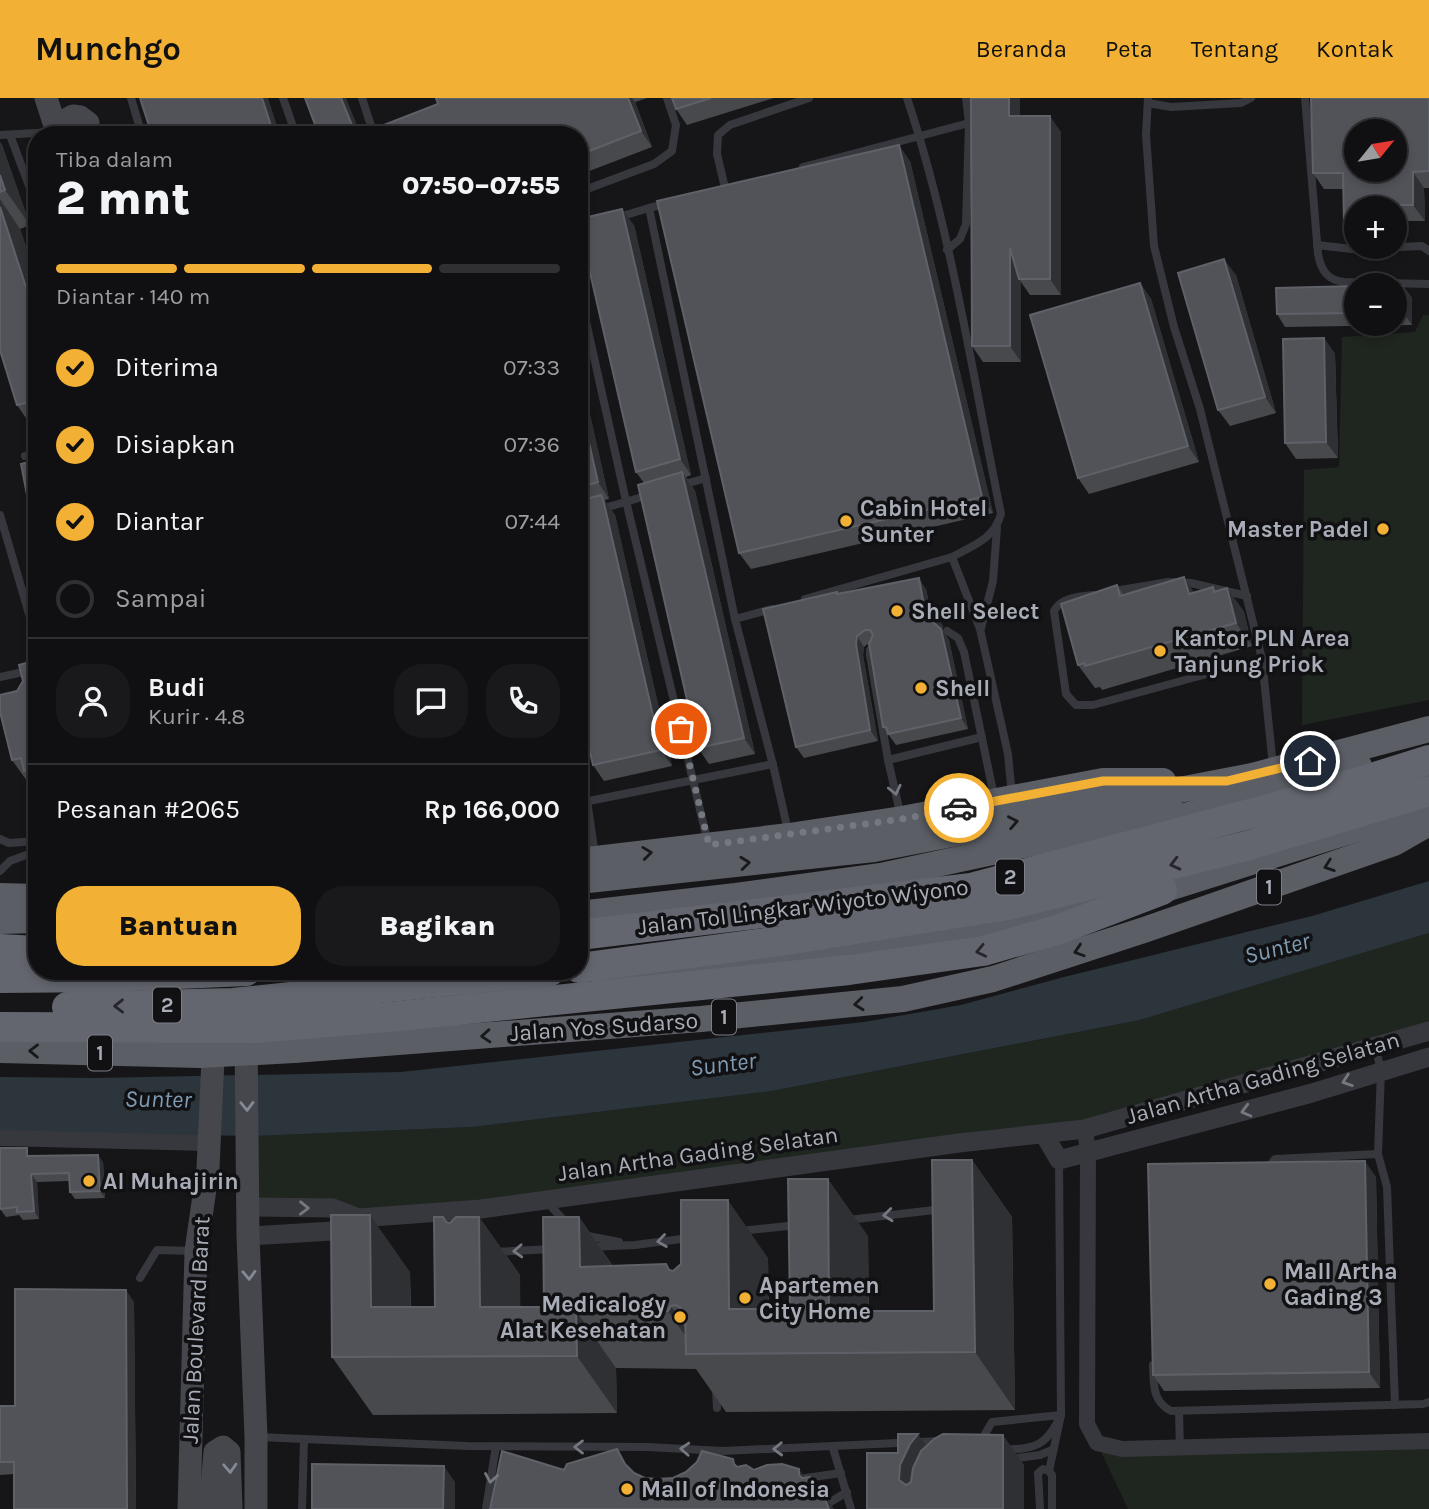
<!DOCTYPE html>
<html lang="id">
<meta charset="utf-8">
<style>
body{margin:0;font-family:Karla,sans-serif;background:#19191b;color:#f1f3f6;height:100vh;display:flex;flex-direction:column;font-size:26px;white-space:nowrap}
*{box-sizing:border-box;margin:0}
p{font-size:23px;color:#9c9d9f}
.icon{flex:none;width:38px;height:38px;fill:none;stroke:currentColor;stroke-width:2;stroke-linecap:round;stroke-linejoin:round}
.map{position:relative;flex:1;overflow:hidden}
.panel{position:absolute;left:28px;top:28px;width:560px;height:854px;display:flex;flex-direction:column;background:#101012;border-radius:28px;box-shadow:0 4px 10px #0003,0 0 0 2px #303032}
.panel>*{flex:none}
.needle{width:46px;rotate:60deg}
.buttons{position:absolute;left:1344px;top:21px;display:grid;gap:14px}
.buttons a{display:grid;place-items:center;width:63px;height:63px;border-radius:50%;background:#101012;box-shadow:0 4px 10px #0003,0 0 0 2px #303032;font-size:35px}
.pin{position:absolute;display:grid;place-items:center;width:60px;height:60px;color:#fff;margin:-30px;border:4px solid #fff;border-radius:50%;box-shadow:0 2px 7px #0007}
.courier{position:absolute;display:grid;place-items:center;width:70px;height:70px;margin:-35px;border:5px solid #f2b134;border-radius:50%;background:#fff;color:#222;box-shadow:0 2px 9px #0007}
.summary em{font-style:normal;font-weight:800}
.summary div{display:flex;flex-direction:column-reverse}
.summary{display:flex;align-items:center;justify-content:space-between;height:119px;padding:0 28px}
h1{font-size:46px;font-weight:800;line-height:52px}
.bar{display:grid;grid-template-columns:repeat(4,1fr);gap:10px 7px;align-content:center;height:84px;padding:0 28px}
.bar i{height:9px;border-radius:5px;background:#303032}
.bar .selected{background:#f2b134}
.bar p{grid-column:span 4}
.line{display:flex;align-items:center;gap:18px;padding:0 28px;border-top:2px solid #303032}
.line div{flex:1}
.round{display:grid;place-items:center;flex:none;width:74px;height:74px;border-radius:28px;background:#19191b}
ol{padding:0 28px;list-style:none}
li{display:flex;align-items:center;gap:21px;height:77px}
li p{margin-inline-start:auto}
li .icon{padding:7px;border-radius:50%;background:#f2b134;color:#111;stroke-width:4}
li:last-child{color:#9c9d9f}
li i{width:38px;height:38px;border:4px solid #303032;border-radius:50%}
.action{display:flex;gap:14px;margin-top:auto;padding:14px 28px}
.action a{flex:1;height:80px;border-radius:28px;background:#f2b134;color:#111;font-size:28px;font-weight:800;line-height:80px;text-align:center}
.action a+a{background:#19191b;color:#f1f3f6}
header{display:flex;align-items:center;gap:42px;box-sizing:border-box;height:98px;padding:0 35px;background:#f2b134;color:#111}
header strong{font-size:33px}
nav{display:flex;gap:38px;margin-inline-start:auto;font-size:24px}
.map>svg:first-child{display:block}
</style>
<header>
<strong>Munchgo</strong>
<nav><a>Beranda</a><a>Peta</a><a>Tentang</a><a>Kontak</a></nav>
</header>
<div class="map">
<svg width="1429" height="1411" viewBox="0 0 1429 1411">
<rect width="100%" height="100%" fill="#161618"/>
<g fill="#1e261f">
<path d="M1423 217H1429V602L1302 627 1304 372 1339 369 1342 239 1415 234Z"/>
<path d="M1429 835V933L1085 1031 359 1120 248 1109 255 1038 472 1029 772 993 1140 922Z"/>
<path d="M1429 1344V1411H1128L1097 1345Z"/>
</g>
<path fill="#2c353c" d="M1429 783V835L1140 922 772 993 472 1029 255 1038 0 1034V979L96 980 401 974 864 924 961 907 1064 879 1312 818Z"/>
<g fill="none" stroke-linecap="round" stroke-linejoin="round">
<g stroke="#37383d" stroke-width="8">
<path d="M131 0 142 37"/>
<path d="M283 0 296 37"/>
<path d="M362 0 374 37"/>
<path d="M907 0C951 132 973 279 1001 416 994 441 974 447 952 459"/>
<path d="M1148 0 1146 37 1154 148 1174 229 1200 311 1262 561 1273 668"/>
<path d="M1305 0 1318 156C1321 172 1327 182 1344 184L1429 186"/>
<path d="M1148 5 1171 9 1241 5 1251 0"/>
<path d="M0 37 53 34"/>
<path d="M10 37 37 109"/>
<path d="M803 69 969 25 966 0"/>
<path d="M725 90 717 56 718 37 730 27 809 0"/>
<path d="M579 94 654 66 672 53 676 27 667 0"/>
<path d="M666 106 649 110 735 521 774 671 788 733"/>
<path d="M619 119 649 110"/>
<path d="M1317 147 1352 151 1422 148 1429 153"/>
<path d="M947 152 960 141 966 126 969 25"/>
<path d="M579 192 626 403 708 745"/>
<path d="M25 358 37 355"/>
<path d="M682 387 706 380"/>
<path d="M601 411 649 397"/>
<path d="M0 417 37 543"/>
<path d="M1109 494 1168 484 1191 485 1247 498"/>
<path d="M1093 497C1079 499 1061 499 1054 513L1066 596 1076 607H1093L1262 561"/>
<path d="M805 501 952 459 980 531 1008 656 1012 698"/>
<path d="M735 521 772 511"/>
<path d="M981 530 993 483 997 430"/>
<path d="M947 533 958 540 964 554 994 698"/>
<path d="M874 549 870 552V557L888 662 901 719"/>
<path d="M0 579 37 571"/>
<path d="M888 662 982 639"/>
<path d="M579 675 588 709 595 757"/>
<path d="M579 705 773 666"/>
<path d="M0 741 9 745 37 743"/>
<path d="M0 773 10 763 37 753"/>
<path d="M1375 948 1381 972 1378 1056 1387 1089 1395 1307"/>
<path d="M1269 1069 1275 1061 1378 1056"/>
<path d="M548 1105 567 1126"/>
<path d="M848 1122 943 1111"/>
<path d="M740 1133 797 1127"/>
<path d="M583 1137 619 1144"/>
<path d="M590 1149 635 1147 689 1140"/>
<path d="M496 1154 553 1151"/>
<path d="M140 1180 157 1152 195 1153"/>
<path d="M1153 1267C1154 1287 1152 1303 1171 1313L1423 1306 1429 1304"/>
<path d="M716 1292 717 1310"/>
<path d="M1179 1314 1180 1350"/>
<path d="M258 1339 467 1348 647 1349 723 1353 941 1343"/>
<path d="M982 1341 992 1324 1061 1317"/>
<path d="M833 1350 851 1411"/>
<path d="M1003 1352C1036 1350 1046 1349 1061 1317"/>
<path d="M1011 1361 1040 1357 1052 1352"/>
<path d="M1049 1373 1061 1317 1059 1063"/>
<path d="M799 1381 841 1375"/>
<path d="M827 1406 847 1394"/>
<path d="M302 1411 304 1341"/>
<path d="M486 1411 496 1348"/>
<path d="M1040 1411 1038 1375 1043 1371 1049 1373 1052 1377V1411"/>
</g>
<g stroke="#37383d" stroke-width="16">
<path d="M1085 1031 1088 1055 1087 1326 1097 1345 1122 1351 1429 1343"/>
<path d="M0 1040 209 1045"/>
</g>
<g stroke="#37383d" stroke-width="19">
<path d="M1044 1036 1059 1062 1312 995 1429 959"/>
<path d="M248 1109 333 1110 359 1120"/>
<path d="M248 1138 333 1133 359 1120 481 1111 959 1045 1085 1031 1429 933"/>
</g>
<g stroke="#45474d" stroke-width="23">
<path d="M46 0 58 37"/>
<path d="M57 34 61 25 73 18 80 19 88 25"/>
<path d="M246 938 248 1138 256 1339V1411"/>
<path d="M189 1411 196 1153 208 1070 214 939"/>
<path d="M210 1411 215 1354 223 1349 229 1354 231 1411"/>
</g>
<g stroke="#5b5e65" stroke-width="26">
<path d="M1154 727 1359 668"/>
<path d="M579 763 789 738 902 721 1103 683H1163"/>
<path d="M579 783 874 751 1252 678 1429 631"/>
<path d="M0 798 37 799"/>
<path d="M579 816 736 798 881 778 1052 741 1170 710"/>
<path d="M0 823 37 822"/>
<path d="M319 873 323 889 338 907"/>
<path d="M607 883 810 857 1162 792 1429 708"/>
<path d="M0 952 200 957"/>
<path d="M294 952 701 921 903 901 993 881 1144 832 1394 745 1429 725"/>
</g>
<g stroke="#63666e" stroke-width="30">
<path d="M579 837 971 790 1302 702 1429 662"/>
<path d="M0 851 37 853"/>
<path d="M579 870 780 843 1008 807 1246 748 1429 693"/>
<path d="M339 894 550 873"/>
<path d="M389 919 849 872 983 853 1060 831 1162 792"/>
</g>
<path stroke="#5b5e65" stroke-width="26" d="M200 957 294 952"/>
<g stroke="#63666e" stroke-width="30">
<path d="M0 880 109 879 246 873"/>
<path d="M67 909 233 905 339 894"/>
<path d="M0 929 255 930 389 919"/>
</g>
</g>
<g fill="#47494d">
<path d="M436 0H647L635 4 652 49 579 77V37L438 6Z"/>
<path d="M672 0H774L687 27 676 11Z"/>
<path d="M1020 0V18L1061 34V197H1030L1021 184V264H983L972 248Z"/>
<path d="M1429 0V90H1424L1425 123H1399L1400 142H1395V110H1356V142H1355L1344 126 1343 91H1324L1313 75Z"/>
<path d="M0 44 2 47 30 127 20 131 37 181V336L17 307 0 252Z"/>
<path d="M910 63 993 415 751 471 739 455Z"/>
<path d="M634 127 691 377 686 379 695 393 755 656 709 666 698 650 644 385 636 374Z"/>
<path d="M1236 177 1276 315 1230 328 1218 312Z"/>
<path d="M1140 185 1151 201 1199 364 1089 396 1078 380Z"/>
<path d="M1356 188V226H1395V188H1403L1412 200V227L1285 229 1277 216Z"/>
<path d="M1324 240 1335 256 1338 360 1296 361 1285 345Z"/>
<path d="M579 268 609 401 604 402 615 417 672 668 604 683 593 667 579 608Z"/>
<path d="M37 362V414L28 402Z"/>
<path d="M1117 487 1124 497 1194 494 1213 489 1216 493 1227 490 1244 514 1252 548 1102 592 1100 589 1095 590 1078 567Z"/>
<path d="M926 491 932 518 935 517 943 528 942 532 949 542 968 631 896 647 883 629 869 545 864 549 863 557 878 643 804 660 796 649 838 496Z"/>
<path d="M37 562V697L12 662 17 593Z"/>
<path d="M32 1058 103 1064 105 1100 75 1101 70 1094 69 1083 37 1084 39 1121 23 1122 19 1117 6 1119 0 1111Z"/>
<path d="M972 1062 1012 1119 1015 1312 726 1314 696 1271 616 1270 617 1315 373 1317 332 1259 410 1174 411 1209H435L443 1119 447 1124 450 1125 479 1119 520 1177V1209H544L579 1119 613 1168 673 1173 768 1160 769 1211H790L868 1138 869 1213H934Z"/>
<path d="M1376 1079 1380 1290 1164 1293 1153 1277Z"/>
<path d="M134 1204 136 1411H14V1376L0 1377V1308H15Z"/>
</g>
<g fill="#2f3033">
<path d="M262 0H268L280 37H274Z"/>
<path d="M341 0H346L361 37H356Z"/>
<path d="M628 0H632L635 4 652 49 641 33Z"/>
<path d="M1009 0H1020V34L1009 18Z"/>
<path d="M1050 18 1061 34V197L1050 181Z"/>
<path d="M0 44 2 47 30 127 5 92 0 77Z"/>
<path d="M899 47 910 63 993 415 982 399Z"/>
<path d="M1413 74 1424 90 1425 123 1413 107Z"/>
<path d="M0 101 20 131 37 181V223L0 109Z"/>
<path d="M622 111 634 127 691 377 680 361Z"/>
<path d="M1395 117 1399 123 1400 142 1395 135Z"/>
<path d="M1010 150 1019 181 1021 184V264L1010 248Z"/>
<path d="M1224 161 1236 177 1276 315 1265 299Z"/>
<path d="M1140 185 1151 201 1199 364 1188 348Z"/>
<path d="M1403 188 1412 200V227L1404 215Z"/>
<path d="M1324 240 1335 256 1338 360 1326 344Z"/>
<path d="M579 268 609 401 598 384 579 301Z"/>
<path d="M682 374 695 393 755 656 744 640Z"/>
<path d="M601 397 615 417 672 668 661 652Z"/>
<path d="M1184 479 1200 503 1189 496Z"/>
<path d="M919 480 926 491 934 530 926 519Z"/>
<path d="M1227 490 1244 514 1252 548 1236 525Z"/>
<path d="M935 517 943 528 942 532 949 542 968 631 961 620 933 524Z"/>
<path d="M857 538 864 549 863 557 878 643 870 632 856 546Z"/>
<path d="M98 1057 103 1064 105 1100 100 1093Z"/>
<path d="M972 1062 1012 1119 1015 1312 975 1254Z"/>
<path d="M1365 1063 1376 1079 1380 1290 1369 1274Z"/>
<path d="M31 1076 37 1084 39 1121 34 1113Z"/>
<path d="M828 1081 868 1138 869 1255 829 1213Z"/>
<path d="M728 1102 768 1160 769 1256 729 1211Z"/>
<path d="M370 1117 410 1174 411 1259 371 1209Z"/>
<path d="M479 1119 520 1177 521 1258 480 1209Z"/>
<path d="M579 1119 619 1177 580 1169Z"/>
<path d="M126 1192 134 1204 136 1411H127Z"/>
<path d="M671 1208 704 1256H698L668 1213Z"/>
<path d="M576 1213 616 1270 617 1315 577 1258Z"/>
<path d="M918 1336 940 1367 922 1398 899 1382 900 1367 910 1346Z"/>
<path d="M1003 1337 1024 1367V1411H1003Z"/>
<path d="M444 1368 455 1384V1411H443Z"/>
<path d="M799 1371 821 1403 799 1377Z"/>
<path d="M822 1394 834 1411H829Z"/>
</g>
<g fill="#525359" stroke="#5f6168" stroke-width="2" fill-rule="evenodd">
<path d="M140 0H262L274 37H152Z"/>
<path d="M305 0H341L356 37H319Z"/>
<path d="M436 0H628L641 33 579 57V37H384L381 28 438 6Z"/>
<path d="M672 0H711L676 11Z"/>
<path d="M971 0H1009V18H1050V181H1019L1010 150V248H972Z"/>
<path d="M1311 0H1429V73L1413 74V107H1388V110H1356V126H1344L1343 75H1313ZM1356 33H1395V72H1356Z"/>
<path d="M899 47 982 399 739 455 657 103Z"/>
<path d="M0 77 5 92 0 94Z"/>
<path d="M0 109 37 223V302L17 307 0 252Z"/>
<path d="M622 111 680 361 636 374 579 127V121Z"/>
<path d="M1224 161 1265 299 1218 312 1178 175Z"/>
<path d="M1140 185 1188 348 1078 380 1030 217Z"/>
<path d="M1356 188V215L1277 216 1276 190Z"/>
<path d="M1395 188H1403L1404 215H1395Z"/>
<path d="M1324 240 1326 344 1285 345 1283 241Z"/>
<path d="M579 301 598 384 579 390Z"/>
<path d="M37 362V400L28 402 21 366Z"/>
<path d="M682 374 744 640 698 650 638 387Z"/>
<path d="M601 397 603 401 661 652 593 667 579 608V403Z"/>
<path d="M1184 479 1189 496 1213 489 1214 494 1227 490 1236 525 1085 568V565L1078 567 1061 506 1117 487 1120 498Z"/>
<path d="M919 480 926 519 935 517 933 524 941 531 961 620 888 636 886 629H883L869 546 873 537 870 532H865L857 538 856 546 870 632 796 649 763 511 837 494V496Z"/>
<path d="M37 562V669L24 673 21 660 12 662 0 614V597L17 593 23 583 19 567Z"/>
<path d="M0 1050H27V1058L98 1057 100 1093 70 1094 69 1075 31 1076 34 1113 17 1114V1109L0 1111Z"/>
<path d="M932 1062H972L975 1254 686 1256 685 1214H681L680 1209 675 1207 671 1208 668 1213H576L577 1258 332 1259 331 1117H370L371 1209H435L434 1119H443L446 1124 450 1125 456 1119H479L480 1209H544L543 1119H579L580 1169 666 1166 669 1172 673 1173 681 1166V1102H728L729 1211H790L788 1081H828L829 1213H934Z"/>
<path d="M1365 1063 1369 1274 1153 1277 1148 1066Z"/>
<path d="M15 1191 126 1192 127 1411H14V1364H0V1308H15Z"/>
<path d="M898 1336H918L910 1346 900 1367 899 1382 906 1387 911 1384 913 1370 921 1353 934 1341 943 1336 1003 1337V1411H867V1355H898Z"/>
<path d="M617 1351 625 1366 634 1375 645 1380 658 1381 673 1380 686 1374 697 1364 702 1353 733 1361 734 1366 737 1369 746 1367 754 1372 767 1367 782 1366 799 1371V1377L802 1380 810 1379 822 1394 829 1411H490L502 1353 564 1372 567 1366Z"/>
<path d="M312 1366 444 1368 443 1411H312Z"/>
</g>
<defs><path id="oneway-chevron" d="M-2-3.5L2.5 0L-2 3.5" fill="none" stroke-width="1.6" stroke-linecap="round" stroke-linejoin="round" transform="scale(1.75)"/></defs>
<g stroke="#757881">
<use href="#oneway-chevron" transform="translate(895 692) rotate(77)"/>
<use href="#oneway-chevron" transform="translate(1347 983) rotate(161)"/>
<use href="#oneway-chevron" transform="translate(1246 1013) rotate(165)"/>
<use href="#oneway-chevron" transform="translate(304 1110) rotate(1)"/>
<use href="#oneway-chevron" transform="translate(888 1117) rotate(174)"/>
<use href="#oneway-chevron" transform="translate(662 1143) rotate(172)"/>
<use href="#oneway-chevron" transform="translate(518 1153) rotate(177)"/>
<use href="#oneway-chevron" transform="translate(579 1349) rotate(-180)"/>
<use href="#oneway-chevron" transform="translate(685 1351) rotate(-177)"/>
<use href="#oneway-chevron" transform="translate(778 1351) rotate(178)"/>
<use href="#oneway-chevron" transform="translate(491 1380) rotate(99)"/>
</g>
<g stroke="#18191b">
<use href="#oneway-chevron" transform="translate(1013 724) rotate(-11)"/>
<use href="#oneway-chevron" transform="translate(647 755) rotate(-7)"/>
<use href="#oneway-chevron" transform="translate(745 765) rotate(-6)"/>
<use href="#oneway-chevron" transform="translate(1329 768) rotate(161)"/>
<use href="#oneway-chevron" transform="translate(1079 853) rotate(162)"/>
<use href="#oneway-chevron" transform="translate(859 906) rotate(174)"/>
<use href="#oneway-chevron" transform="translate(486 938) rotate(176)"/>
<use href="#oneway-chevron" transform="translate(34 953) rotate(-179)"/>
</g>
<g stroke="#26262a">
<use href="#oneway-chevron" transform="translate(1175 766) rotate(166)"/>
<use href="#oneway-chevron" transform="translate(981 853) rotate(168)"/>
<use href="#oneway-chevron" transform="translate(119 908) rotate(179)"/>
</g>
<g stroke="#858993">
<use href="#oneway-chevron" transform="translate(247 1008) rotate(89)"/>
<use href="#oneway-chevron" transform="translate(249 1177) rotate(88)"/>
<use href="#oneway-chevron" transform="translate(230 1370) rotate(87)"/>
</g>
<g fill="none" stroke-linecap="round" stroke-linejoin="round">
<path stroke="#757880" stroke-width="7" stroke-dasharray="0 12.6" d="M681 631 709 747 902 721 959 710"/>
<path stroke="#f2b134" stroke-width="9" d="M959 710 1103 683H1227L1310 663"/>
</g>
<g fill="#f2b134" stroke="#111113" stroke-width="2.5">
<circle cx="846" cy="423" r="7"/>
<circle cx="1383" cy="431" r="7"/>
<circle cx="897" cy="513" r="7"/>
<circle cx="1160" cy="553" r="7"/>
<circle cx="921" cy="590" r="7"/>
<circle cx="89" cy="1083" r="7"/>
<circle cx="1270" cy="1186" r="7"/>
<circle cx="745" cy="1200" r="7"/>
<circle cx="680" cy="1219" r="7"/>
<circle cx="627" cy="1391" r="7"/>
</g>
<g text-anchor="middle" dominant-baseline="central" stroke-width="7" stroke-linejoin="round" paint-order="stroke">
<g fill="#111113" stroke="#7b7e86" stroke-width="2">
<rect x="996" y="761.5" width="28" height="35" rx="5"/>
<rect x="1257" y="771.5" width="24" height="35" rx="5"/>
<rect x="153" y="889.5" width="28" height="35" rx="5"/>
<rect x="712" y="901.5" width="24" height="35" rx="5"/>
<rect x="88" y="937.5" width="24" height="35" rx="5"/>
</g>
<g font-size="21" font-weight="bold" fill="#a8adb8">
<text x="1010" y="779">2</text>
<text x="1269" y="789">1</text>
<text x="167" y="907">2</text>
<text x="724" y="919">1</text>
<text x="100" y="955">1</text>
</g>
<g font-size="23" font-weight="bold" fill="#a8adb8" stroke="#111113" text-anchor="start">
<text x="860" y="410">Cabin Hotel<tspan x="860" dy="26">Sunter</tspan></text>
<text x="1369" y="431" text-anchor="end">Master Padel</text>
<text x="911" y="513">Shell Select</text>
<text x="1174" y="540">Kantor PLN Area<tspan x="1174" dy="26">Tanjung Priok</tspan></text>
<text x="935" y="590">Shell</text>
<text x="103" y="1083">Al Muhajirin</text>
<text x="1284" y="1173">Mall Artha<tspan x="1284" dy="26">Gading 3</tspan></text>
<text x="759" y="1187">Apartemen<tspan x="759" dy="26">City Home</tspan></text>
<text x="666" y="1206" text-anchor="end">Medicalogy<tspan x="666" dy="26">Alat Kesehatan</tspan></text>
<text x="641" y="1391">Mall of Indonesia</text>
</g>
<g font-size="23" fill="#a8adb8" stroke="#111113">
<text transform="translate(803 809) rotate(-7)">Jalan Tol Lingkar Wiyoto Wiyono</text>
<text transform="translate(604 929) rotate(-4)">Jalan Yos Sudarso</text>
<text transform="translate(1263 980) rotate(-16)">Jalan Artha Gading Selatan</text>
<text transform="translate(698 1056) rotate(-8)">Jalan Artha Gading Selatan</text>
<text transform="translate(196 1232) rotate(-87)">Jalan Boulevard Barat</text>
</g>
<g font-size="24" font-style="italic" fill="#7f9bb3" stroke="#111113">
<text transform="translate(1277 850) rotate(-14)">Sunter</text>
<text transform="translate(723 966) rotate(-7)">Sunter</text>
<text transform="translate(158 1001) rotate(1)">Sunter</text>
</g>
</g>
</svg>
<div class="buttons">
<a><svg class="needle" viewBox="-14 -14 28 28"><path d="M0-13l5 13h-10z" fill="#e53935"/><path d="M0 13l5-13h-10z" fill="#9c9d9f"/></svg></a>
<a>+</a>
<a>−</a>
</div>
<div class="pin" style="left:681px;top:631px;background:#ea580c"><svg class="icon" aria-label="bag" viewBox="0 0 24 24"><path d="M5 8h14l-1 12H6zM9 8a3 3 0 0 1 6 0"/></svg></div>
<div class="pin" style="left:1310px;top:663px;background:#1f2937"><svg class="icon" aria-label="home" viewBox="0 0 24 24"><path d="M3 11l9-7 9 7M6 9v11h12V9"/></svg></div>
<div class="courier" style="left:959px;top:710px"><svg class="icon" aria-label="car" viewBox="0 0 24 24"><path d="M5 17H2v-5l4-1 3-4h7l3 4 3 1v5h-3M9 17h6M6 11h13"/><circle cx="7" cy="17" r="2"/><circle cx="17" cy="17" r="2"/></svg></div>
<section class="panel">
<div class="summary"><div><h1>2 mnt</h1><p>Tiba dalam</p></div><em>07:50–07:55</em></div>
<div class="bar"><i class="selected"></i><i class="selected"></i><i class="selected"></i><i></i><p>Diantar · 140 m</p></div>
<ol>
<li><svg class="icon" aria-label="check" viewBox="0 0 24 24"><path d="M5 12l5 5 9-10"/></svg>Diterima<p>07:33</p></li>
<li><svg class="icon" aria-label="check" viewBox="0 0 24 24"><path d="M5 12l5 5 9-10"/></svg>Disiapkan<p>07:36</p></li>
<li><svg class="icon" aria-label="check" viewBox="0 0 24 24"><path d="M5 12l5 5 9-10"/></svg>Diantar<p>07:44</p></li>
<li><i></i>Sampai</li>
</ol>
<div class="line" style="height:126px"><a class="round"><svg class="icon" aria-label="person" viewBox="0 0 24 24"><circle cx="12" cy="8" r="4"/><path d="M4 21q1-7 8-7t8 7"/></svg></a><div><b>Budi</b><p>Kurir · 4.8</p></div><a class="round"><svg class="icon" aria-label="chat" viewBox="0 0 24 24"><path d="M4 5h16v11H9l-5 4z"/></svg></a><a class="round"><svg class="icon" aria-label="phone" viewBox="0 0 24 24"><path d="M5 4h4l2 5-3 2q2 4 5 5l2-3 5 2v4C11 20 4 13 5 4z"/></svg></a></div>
<div class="line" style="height:91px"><div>Pesanan #2065</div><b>Rp 166,000</b></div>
<div class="action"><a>Bantuan</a><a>Bagikan</a></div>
</section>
</div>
